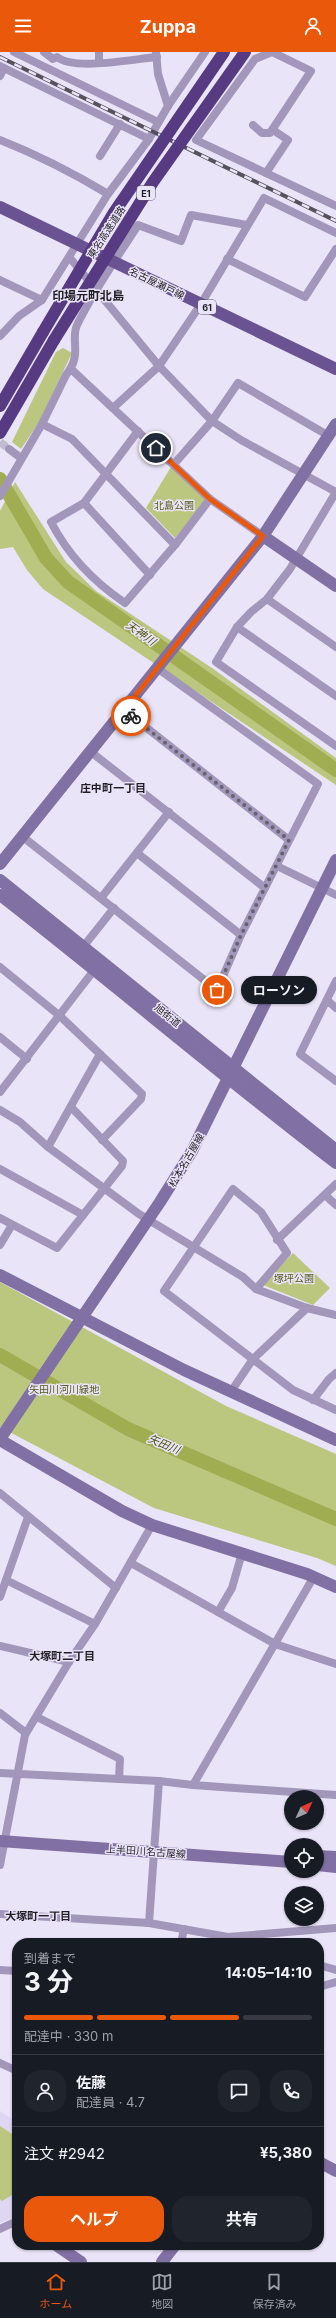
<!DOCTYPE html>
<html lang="ja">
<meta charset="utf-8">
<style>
body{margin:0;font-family:Inter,"Noto Sans JP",sans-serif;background:#20242c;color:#f1f3f6;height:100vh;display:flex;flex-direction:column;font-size:15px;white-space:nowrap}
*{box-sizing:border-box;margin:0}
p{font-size:13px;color:#9ea1a6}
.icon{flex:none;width:22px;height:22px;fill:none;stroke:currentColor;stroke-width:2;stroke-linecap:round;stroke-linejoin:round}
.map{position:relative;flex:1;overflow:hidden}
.sheet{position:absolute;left:12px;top:1886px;width:312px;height:312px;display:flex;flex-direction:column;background:#171b24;border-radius:16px;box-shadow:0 1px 3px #0004}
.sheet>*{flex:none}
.needle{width:26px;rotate:46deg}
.tools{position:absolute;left:284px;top:1738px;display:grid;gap:8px}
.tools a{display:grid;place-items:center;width:40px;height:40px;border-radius:50%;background:#171b24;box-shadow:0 1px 3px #0004;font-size:20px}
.pin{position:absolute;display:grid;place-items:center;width:34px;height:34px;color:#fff;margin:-17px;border:2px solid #fff;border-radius:50%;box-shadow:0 1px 4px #0007}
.courier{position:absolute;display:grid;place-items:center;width:40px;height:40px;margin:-20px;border:3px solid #ea580c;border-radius:50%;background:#fff;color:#222;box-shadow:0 1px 5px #0007}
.bubble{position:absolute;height:28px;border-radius:14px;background:#171b24;box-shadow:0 1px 3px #0004;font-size:13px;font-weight:700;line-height:28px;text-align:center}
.overview em{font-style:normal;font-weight:700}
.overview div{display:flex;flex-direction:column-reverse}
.overview{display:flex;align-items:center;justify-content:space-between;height:68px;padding:0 12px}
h1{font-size:26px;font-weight:700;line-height:30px}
.bar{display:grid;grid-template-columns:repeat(4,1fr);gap:6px 4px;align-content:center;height:48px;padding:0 12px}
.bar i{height:5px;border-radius:3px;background:#363941}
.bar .current{background:#ea580c}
.bar p{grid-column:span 4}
.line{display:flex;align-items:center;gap:10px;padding:0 12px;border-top:1px solid #363941}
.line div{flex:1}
.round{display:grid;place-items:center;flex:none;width:42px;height:42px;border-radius:16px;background:#20242c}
.action{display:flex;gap:8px;margin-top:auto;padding:8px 12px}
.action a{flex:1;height:46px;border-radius:16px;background:#ea580c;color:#fff;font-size:16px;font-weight:700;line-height:46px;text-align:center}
.action a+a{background:#20242c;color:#f1f3f6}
header{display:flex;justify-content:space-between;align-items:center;height:52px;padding:0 12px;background:#ea580c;color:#fff;font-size:18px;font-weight:700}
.menu{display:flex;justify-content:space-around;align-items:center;height:56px;border-top:1px solid #363941;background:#171b24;font-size:11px;color:#9ea1a6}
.menu a{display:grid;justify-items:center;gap:2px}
.menu .current{color:#ea580c}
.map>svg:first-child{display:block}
</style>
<header><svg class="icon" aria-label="menu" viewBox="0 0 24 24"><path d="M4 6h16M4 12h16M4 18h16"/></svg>Zuppa<svg class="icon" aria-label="person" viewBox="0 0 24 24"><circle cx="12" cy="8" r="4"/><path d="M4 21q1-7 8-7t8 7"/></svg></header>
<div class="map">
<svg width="336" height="2210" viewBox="0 0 336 2210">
<rect width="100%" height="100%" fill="#eae4f8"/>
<path fill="#dfd7f2" d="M0 2059 15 2069 13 2073 17 2076V2164L0 2171Z"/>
<g fill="#bbc67f">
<path d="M63 296 72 301 39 370 21 397 12 390 56 300Z"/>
<path d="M171 415 206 448 175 486 146 456Z"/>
<path d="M15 430 66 510 96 539 212 616 336 706V733L43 537 27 518 13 495 0 497V459Z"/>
<path d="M293 1201 330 1236 313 1253 263 1233Z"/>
<path d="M0 1230 226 1354 336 1402V1514L317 1506 154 1456 0 1375Z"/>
<path d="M0 2074 17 2085V2140L2 2149 0 2147Z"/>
</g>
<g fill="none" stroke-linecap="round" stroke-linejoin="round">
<g stroke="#a1ad51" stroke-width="14">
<path d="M0 427 46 506 68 530 336 718"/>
<path d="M0 1303 128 1377 336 1467"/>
</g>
<path stroke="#c2bcce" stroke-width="8" stroke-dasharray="8 4" stroke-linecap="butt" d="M0 390 9 397"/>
<g stroke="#a297bb" stroke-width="8">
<path d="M14 0 158 70"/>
<path d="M44 0 53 7 57 5C74 19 134 7 157 5"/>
<path d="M156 0 158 22 168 54"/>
<path d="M99 11V0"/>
<path d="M0 14 149 87"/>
<path d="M0 24 4 16"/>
<path d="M253 73 262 81H270L311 19 272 0 255 7 196 88 336 154"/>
<path d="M0 88C38 103 73 121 108 142"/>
<path d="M100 104 120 72"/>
<path d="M266 121 288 88 273 78"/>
<path d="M70 206 159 314 212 369 241 388 336 440"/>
<path d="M227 207 305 245 336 197"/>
<path d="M0 228 42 248"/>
<path d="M0 284 19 264 42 248 108 142 149 87 168 54 205 0"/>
<path d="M71 317 210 447 263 484"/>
<path d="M113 356 159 314 201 252 264 146 336 181"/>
<path d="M42 372 72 387 175 493"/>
<path d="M138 379 84 451 51 470C68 503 94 530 125 551L175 493 210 447"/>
<path d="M9 397 21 406"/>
<path d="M174 412 212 369 238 331 329 384"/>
<path d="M336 440 290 517 267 547 251 560 237 575 216 610 336 694"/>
<path d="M0 444 42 372 66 323C83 302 70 289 77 273 94 238 117 206 138 173L181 189 191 163 247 173"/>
<path d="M84 451 150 523"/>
<path d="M267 547 336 595"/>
<path d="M237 575 336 644"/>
<path d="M124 658 289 788"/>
<path d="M91 700 265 836"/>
<path d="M23 785 217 938 241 883 318 732 157 616"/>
<path d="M137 801 241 883"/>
<path d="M277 814 336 843"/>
<path d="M101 846 169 760"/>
<path d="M83 895 114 856"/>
<path d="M0 915 60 964 142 1042 141 1047 102 1088"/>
<path d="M336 929 300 1002 336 1029"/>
<path d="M327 948 336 956"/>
<path d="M0 985 27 1007"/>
<path d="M0 1040 95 917"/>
<path d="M0 1058 20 1070 48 1095 139 1162 243 1225 256 1237 307 1256 336 1263"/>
<path d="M48 1095 100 1002"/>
<path d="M0 1117 83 1163"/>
<path d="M325 1143 336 1153"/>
<path d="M0 1166 57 1196 122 1114 123 1109 71 1055"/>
<path d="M277 1188 336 1132"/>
<path d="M0 1193 12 1173"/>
<path d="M256 1237 287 1201 261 1160 233 1137 164 1239 293 1338 336 1358"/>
<path d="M230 1341 253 1307 307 1256"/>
<path d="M313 1348 329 1327 336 1321"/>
<path d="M0 1441 116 1536"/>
<path d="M131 1511 275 1592 336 1612"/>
<path d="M6 1528 95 1572"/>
<path d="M0 1545 28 1465"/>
<path d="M218 1560 232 1536 242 1501"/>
<path d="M0 1594 69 1610"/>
<path d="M0 1661 26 1681"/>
<path d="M37 1665 120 1707 119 1727"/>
<path d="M0 1721 159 1729 193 1733 336 1743"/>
<path d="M193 1733 313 1526"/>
<path d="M0 1813 25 1683 69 1610 95 1572 152 1473"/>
<path d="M0 1862 149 1871 228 1885 336 1876"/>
<path d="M149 1871 159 1729"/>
<path d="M181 1891 184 1877"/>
<path d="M319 1913 336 1918"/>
<path d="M0 1918 17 1919"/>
<path d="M319 1935 336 1930"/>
<path d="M0 2011 17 2019"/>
<path d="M0 2177 17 2169"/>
</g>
<g stroke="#8170a3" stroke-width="12">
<path d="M263 484 336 534"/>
<path d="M0 812 263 484 336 372"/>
<path d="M0 828 336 1098"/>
<path d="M0 843C113 931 222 1024 336 1111"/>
<path d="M0 1223 184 1318 336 1388"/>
<path d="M0 1387 160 1150 192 1099 336 808"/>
<path d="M0 1388 122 1459 152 1473 307 1522 336 1535"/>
<path d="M0 1789 291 1810"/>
<path d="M317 1804 336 1805"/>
<path d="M317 1813 336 1815"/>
<path d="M319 2110 336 2119"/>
<path d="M56 2193 81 2210"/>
<path d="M162 2210 175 2193"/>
</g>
<path stroke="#6a5392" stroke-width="12" d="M0 155 336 317"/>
<g stroke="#563a82" stroke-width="12">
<path d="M0 354 43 280"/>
<path d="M0 381 54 288"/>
</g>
<defs>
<path id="rail" d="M0 5 336 169"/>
</defs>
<use href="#rail" stroke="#56525d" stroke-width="4"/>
<use href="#rail" stroke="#eae4f8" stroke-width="2.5" stroke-dasharray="8" stroke-linecap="butt"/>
<g stroke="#563a82" stroke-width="12">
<path d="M43 280 113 162 224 0"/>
<path d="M54 288 153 130 245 0"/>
</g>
</g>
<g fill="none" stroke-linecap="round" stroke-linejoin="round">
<path stroke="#67636e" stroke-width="4" stroke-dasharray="0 7.2" d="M131 664 289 788 241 883 217 938"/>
<path stroke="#ea580c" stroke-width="5" d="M131 664 124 658 263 484 210 447 156 396"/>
</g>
<g text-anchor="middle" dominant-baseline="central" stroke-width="3" stroke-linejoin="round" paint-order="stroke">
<g fill="#eae4f8" stroke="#5d5964" stroke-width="1">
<rect x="137" y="134" width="18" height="14" rx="3"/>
<rect x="198" y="248" width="18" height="14" rx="3"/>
</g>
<g font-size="9" font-weight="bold" fill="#201d24">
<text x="146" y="141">E1</text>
<text x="207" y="255">61</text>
</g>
<g font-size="10" fill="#201d24" stroke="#eae4f8">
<text transform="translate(106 180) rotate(-57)">東名高速道路</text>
<text transform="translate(157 231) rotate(26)">名古屋瀬戸線</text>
<text transform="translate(168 963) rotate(39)">旭街道</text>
<text transform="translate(186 1108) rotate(-60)">松本名古屋線</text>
<text transform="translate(146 1799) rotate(4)">上半田川名古屋線</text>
</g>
<g font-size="10" fill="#545c19" stroke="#eae4f8">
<text x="174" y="453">北島公園</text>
<text x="294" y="1226">塚坪公園</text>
<text x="64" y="1337">矢田川河川緑地</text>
</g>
<g font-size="11" font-style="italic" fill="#4d5510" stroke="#eae4f8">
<text transform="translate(141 581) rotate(35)">天神川</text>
<text transform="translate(164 1392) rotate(23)">矢田川</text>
</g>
<g font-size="11" font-weight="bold" fill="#201d24" stroke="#eae4f8">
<text x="113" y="736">庄中町一丁目</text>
<text x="62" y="1604">大塚町二丁目</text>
<text x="38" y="1864">大塚町一丁目</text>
</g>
<g font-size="12" font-weight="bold" fill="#201d24" stroke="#eae4f8">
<text x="88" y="243">印場元町北島</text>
</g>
</g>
</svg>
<div class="tools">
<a><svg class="needle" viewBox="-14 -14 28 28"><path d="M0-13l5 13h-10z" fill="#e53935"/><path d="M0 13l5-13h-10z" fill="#9ea1a6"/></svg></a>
<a><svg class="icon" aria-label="locate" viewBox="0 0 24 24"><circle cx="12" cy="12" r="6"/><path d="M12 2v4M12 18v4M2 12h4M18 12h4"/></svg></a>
<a><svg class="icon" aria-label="layers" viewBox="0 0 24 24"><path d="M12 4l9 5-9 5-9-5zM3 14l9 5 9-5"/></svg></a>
</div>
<div class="pin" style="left:217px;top:938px;background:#ea580c"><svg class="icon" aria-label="bag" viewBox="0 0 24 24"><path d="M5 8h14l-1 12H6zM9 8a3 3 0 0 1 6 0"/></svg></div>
<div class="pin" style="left:156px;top:396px;background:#1f2937"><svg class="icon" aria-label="home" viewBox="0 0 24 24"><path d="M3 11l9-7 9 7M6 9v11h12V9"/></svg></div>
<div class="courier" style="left:131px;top:664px"><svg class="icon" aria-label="bike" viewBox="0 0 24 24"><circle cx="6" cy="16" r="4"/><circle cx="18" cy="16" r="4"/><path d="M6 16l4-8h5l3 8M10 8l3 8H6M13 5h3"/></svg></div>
<div class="bubble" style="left:241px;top:924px;width:76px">ローソン</div>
<section class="sheet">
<div class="overview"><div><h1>3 分</h1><p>到着まで</p></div><em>14:05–14:10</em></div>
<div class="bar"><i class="current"></i><i class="current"></i><i class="current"></i><i></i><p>配達中 · 330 m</p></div>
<div class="line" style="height:72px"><a class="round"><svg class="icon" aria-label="person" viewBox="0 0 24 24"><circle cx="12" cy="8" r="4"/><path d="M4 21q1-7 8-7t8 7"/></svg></a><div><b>佐藤</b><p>配達員 · 4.7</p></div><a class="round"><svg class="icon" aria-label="chat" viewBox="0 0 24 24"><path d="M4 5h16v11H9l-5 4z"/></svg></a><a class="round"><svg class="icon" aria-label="phone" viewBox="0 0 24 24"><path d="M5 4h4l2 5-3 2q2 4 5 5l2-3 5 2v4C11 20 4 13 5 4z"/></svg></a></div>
<div class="line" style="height:52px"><div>注文 #2942</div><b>¥5,380</b></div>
<div class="action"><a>ヘルプ</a><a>共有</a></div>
</section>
</div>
<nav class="menu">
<a class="current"><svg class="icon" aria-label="home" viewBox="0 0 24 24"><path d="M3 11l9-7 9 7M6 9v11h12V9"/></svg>ホーム</a>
<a><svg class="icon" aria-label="map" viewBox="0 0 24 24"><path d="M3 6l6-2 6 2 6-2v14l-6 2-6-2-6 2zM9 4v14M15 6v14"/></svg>地図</a>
<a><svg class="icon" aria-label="saved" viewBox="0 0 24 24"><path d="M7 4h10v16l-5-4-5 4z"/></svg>保存済み</a>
</nav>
